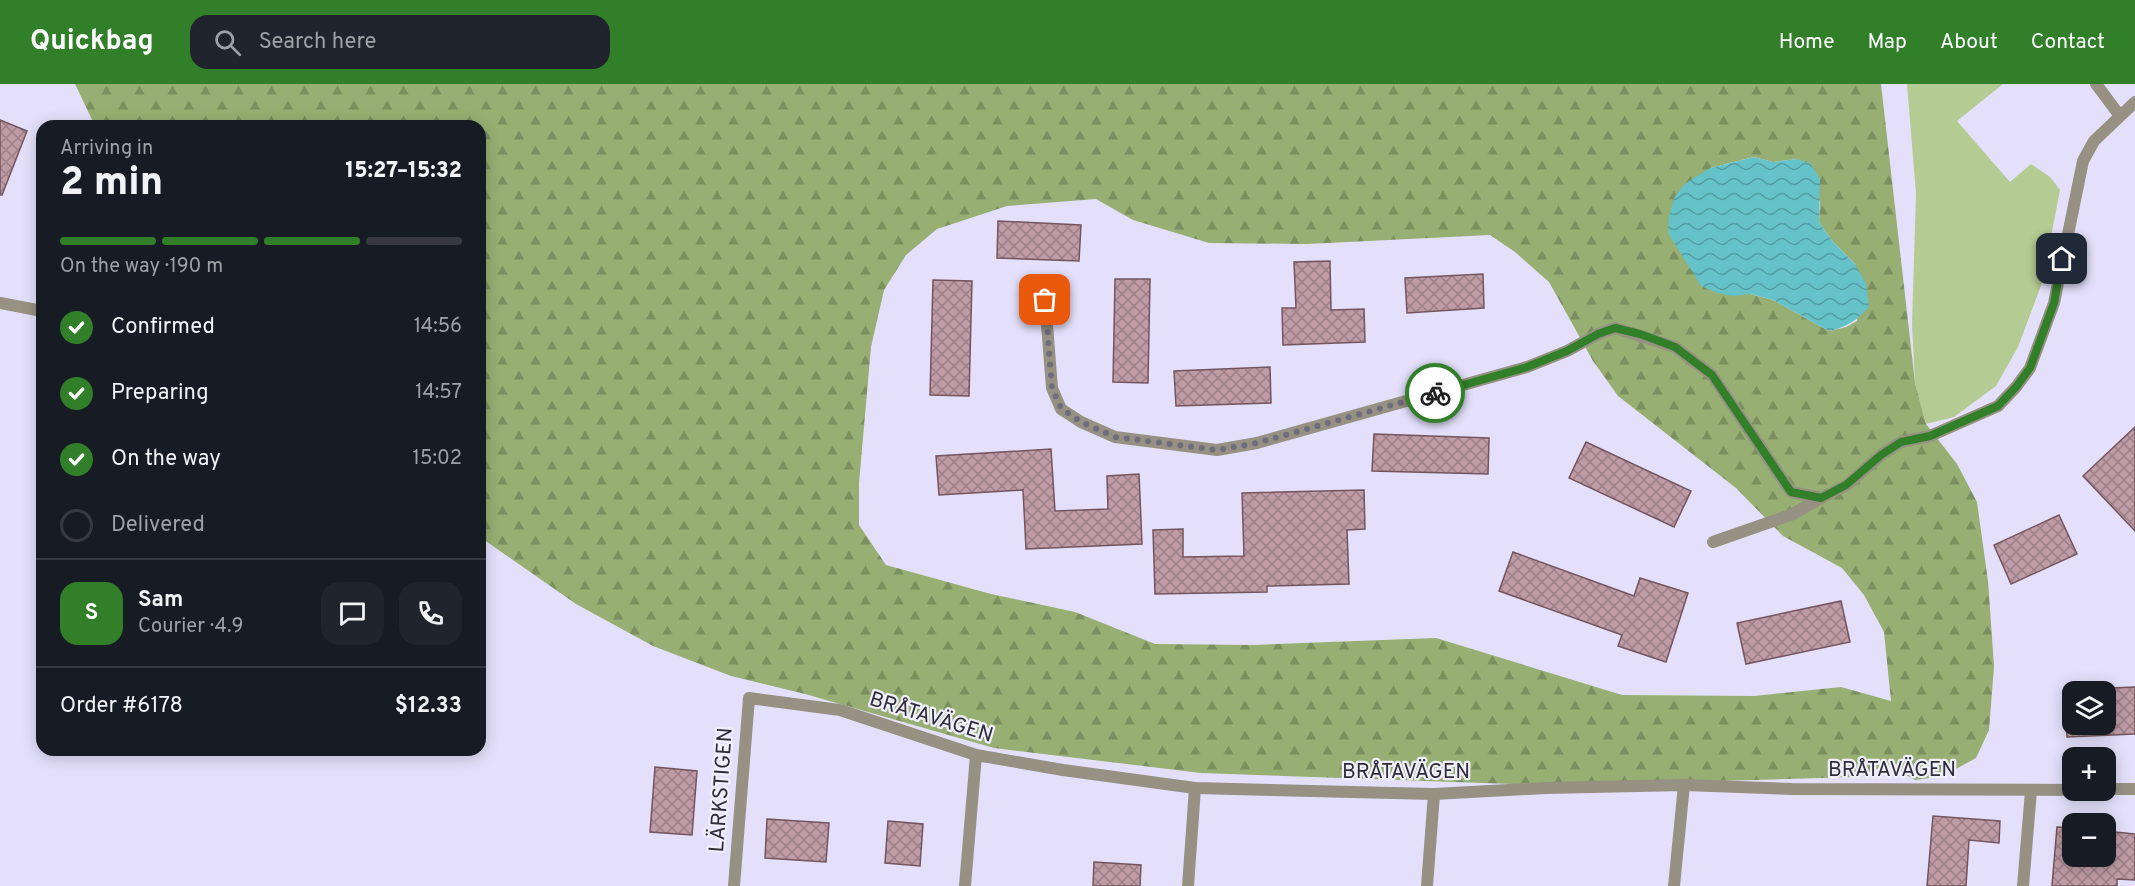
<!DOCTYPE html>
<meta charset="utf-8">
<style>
body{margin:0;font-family:Overpass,sans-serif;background:#20242c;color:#f1f3f6;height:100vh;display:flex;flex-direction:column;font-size:22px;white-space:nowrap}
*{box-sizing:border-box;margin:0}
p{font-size:20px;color:#9ea1a6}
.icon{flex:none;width:33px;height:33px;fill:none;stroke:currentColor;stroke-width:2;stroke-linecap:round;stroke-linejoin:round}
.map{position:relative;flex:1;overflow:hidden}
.drawer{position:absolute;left:36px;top:36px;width:450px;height:636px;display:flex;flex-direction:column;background:#171b24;border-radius:18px;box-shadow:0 3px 15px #0003}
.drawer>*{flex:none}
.buttons{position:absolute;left:2062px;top:597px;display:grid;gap:12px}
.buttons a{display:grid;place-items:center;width:54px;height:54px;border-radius:12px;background:#171b24;box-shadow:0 3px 15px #0003;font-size:30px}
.pin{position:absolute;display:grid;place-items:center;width:51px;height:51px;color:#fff;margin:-26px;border-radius:12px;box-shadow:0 3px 9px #0006}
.courier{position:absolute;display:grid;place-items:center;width:60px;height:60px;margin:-30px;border:4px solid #317f29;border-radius:50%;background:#fff;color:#222;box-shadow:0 2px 8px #0007}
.head em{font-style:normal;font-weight:800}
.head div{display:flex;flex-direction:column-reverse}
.head{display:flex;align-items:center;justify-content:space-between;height:102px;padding:0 24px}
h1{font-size:39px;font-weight:800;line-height:45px}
.bar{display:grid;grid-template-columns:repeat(4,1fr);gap:9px 6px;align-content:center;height:72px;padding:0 24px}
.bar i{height:8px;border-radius:4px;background:#363941}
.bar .on{background:#317f29}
.bar p{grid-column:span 4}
.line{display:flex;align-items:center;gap:15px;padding:0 24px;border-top:2px solid #363941}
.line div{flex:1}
.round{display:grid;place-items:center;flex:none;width:63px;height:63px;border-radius:18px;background:#20242c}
ol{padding:0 24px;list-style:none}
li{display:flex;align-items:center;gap:18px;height:66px}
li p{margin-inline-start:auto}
li .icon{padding:6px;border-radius:50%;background:#317f29;color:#fff;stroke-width:4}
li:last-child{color:#9ea1a6}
li i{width:33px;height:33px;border:3px solid #363941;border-radius:50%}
header{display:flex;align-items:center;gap:36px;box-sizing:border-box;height:84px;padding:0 30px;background:#317f29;color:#fff}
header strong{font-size:28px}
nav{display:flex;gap:33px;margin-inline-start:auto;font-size:21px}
.search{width:420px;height:54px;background:#20242c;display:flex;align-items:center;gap:15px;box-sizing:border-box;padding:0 21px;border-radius:18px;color:#9ea1a6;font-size:22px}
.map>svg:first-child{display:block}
</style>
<header>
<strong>Quickbag</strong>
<div class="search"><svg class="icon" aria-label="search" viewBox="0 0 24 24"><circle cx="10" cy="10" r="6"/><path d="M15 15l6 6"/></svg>Search here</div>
<nav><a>Home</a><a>Map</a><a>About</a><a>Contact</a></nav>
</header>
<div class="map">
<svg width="2135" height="802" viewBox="0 0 2135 802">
<defs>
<pattern id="forest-firs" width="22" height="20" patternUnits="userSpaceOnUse" patternTransform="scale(1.5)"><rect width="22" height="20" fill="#97af72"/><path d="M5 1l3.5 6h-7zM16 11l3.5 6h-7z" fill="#7c8f5f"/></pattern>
<pattern id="water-waves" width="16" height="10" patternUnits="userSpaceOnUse" patternTransform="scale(1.5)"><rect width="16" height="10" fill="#66c2c9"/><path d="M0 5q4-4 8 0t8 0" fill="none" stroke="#549ea4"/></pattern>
<pattern id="building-cross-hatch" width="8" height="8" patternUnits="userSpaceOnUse" patternTransform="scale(1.5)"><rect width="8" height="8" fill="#bf9ba5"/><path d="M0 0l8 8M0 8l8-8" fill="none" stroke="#9c7f87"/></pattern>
</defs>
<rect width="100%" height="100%" fill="#e4e0fb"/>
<path fill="#b4cb93" d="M1907 0H2003L1957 37 2010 98 2031 80 2050 93 2060 106 2042 199 2018 263 1996 302 1954 333 1926 340 1915 299 1912 240 1916 110Z"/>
<path fill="url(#forest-firs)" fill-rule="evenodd" d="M75 0H1881L1915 299 1926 340 1957 380 1977 418 1988 497 1994 582 1989 646 1976 674 1943 692 1915 696 1888 681 1855 693 1718 697 1512 700 1201 689 994 664 805 610 731 592 653 562 576 520 480 453V42H95ZM1754 73 1773 78 1796 75 1820 118 1819 138 1833 158 1855 180 1857 237 1846 243 1829 247 1773 216 1750 210 1710 84ZM1096 115 1133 136 1209 159 1307 160 1490 151 1515 168 1549 198 1593 277 1618 312 1736 404 1783 452 1842 484 1864 511 1884 548 1891 617 1841 603 1754 612 1622 611 1436 554 1253 561 1155 560 1075 528 991 510 886 481 859 441V399L871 263 884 206 906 171 937 145 1007 122Z"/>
<path fill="url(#water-waves)" d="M1754 73 1773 78 1796 75 1810 79 1820 95 1819 138 1833 158 1855 180 1866 200 1869 223C1856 237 1847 243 1829 247L1773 216 1750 210 1733 212 1717 209 1701 202 1668 149 1669 132 1675 112 1686 99 1710 84Z"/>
<g fill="url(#building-cross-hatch)" stroke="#74545e" stroke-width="1.5" fill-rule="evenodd">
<path d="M0 36 27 47 2 111H0Z"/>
<path d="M998 137 1081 141 1079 177 997 174Z"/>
<path d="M1330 177 1331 226 1364 225 1365 258 1283 261 1282 224H1296L1294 178Z"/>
<path d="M1483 190 1484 224 1407 229 1405 194Z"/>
<path d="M1115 195H1150L1148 299 1113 298Z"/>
<path d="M933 196 972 197 969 312 930 311Z"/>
<path d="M1270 283 1271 319 1176 322 1174 287Z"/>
<path d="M2135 343V447L2083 392Z"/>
<path d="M1374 350 1489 354 1488 390 1372 387Z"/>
<path d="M1586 358 1691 407 1674 443 1569 394Z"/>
<path d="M1051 365 1055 427 1108 425 1107 392 1139 390 1142 460 1026 465 1023 406 939 411 936 372Z"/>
<path d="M1364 406 1365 445 1347 446 1349 500 1267 502V508L1155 510 1153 446 1183 445V473L1244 472 1242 409Z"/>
<path d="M2059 431 2077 470 2011 500 1994 461Z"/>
<path d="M1513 468 1634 512 1640 494 1688 509 1666 578 1618 562 1622 551 1499 507Z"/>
<path d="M1841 517 1850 558 1746 580 1737 539Z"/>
<path d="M2135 603V650L2067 653 2064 606ZM2073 608H2106V640H2073Z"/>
<path d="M655 683 697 687 692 751 650 748Z"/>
<path d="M1933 732 2000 737 1999 759 1969 756 1966 802H1927Z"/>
<path d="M767 735 829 739 826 778 765 774Z"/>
<path d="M888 737 923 740 920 782 885 779Z"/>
<path d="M2057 743 2073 744V772H2106V747L2135 750V796L2117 795V802H2052Z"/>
<path d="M1094 778 1141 781 1140 802H1093Z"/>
</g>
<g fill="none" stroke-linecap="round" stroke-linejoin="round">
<g stroke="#969183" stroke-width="12">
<path d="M2096 0 2120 32"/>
<path d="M1713 458 1793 430 1821 414"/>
</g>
<g stroke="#969183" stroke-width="12">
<path d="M1045 216 1052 304 1061 325 1081 338 1115 353 1217 366 1257 359 1527 283 1567 267 1598 250 1615 244 1675 263 1712 291 1791 408 1821 414 1847 401 1881 371 1901 358 1930 352 1998 322 2016 303 2030 284 2054 219 2083 77 2094 57 2135 18"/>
<path d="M0 219 42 227"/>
<path d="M2106 705H2135"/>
<path d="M734 802 749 614 840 626 976 671 1063 686 1195 704 1434 710 1546 704 1684 701 1792 705 2073 706"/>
<path d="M965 802 976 671"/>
<path d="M1188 802 1195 704"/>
<path d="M1427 802 1434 710"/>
<path d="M1674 802 1684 701"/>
<path d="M2023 802 2031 707"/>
</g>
</g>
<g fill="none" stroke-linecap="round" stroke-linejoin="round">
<path stroke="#6e6c7d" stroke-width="6" stroke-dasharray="0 10.8" d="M1045 216 1052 304 1061 324 1081 338 1115 353 1217 366 1257 359 1435 309"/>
<path stroke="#317f29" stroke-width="8" d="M1435 309 1527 283 1567 267 1598 250 1615 244 1640 250 1675 263 1712 291 1791 408 1821 414 1846 401 1881 371 1901 358 1930 352 1998 322 2016 303 2030 284 2054 219 2062 175"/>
</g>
<g text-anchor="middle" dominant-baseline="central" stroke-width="4.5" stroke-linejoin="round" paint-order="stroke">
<g font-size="21" fill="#2f2d39" stroke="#f1effc">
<text transform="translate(931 634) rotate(17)">BRÅTAVÄGEN</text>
<text x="1892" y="686">BRÅTAVÄGEN</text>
<text x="1406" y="688">BRÅTAVÄGEN</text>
<text transform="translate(722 706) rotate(-86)">LÄRKSTIGEN</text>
</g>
</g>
</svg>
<div class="buttons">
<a><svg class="icon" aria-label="layers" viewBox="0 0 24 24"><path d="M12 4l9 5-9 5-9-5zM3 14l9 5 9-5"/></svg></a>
<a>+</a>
<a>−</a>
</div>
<div class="pin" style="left:1045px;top:216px;background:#ea580c"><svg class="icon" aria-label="bag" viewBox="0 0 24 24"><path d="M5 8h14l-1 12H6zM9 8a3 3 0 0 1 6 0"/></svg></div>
<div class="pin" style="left:2062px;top:175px;background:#1f2937"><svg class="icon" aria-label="home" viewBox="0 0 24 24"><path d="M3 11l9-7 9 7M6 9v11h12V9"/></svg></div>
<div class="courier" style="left:1435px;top:309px"><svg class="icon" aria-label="bike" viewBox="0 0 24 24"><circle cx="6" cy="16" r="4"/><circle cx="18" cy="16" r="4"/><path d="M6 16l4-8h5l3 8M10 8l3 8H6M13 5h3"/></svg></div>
<section class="drawer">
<div class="head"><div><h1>2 min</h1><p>Arriving in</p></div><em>15:27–15:32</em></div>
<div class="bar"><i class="on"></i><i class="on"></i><i class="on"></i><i></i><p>On the way · 190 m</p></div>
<ol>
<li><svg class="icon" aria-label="check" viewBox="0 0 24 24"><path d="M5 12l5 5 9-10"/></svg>Confirmed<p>14:56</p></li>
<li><svg class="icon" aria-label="check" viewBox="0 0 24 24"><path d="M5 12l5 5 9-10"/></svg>Preparing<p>14:57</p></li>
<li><svg class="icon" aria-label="check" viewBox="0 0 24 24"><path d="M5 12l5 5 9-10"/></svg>On the way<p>15:02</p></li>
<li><i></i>Delivered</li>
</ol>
<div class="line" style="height:108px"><b class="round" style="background:#317f29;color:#fff">S</b><div><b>Sam</b><p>Courier · 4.9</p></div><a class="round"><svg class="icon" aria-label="chat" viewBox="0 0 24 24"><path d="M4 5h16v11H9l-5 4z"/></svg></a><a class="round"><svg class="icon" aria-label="phone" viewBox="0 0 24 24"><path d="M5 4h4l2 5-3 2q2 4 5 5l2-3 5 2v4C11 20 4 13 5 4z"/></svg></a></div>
<div class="line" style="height:78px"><div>Order #6178</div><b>$12.33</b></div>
</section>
</div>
